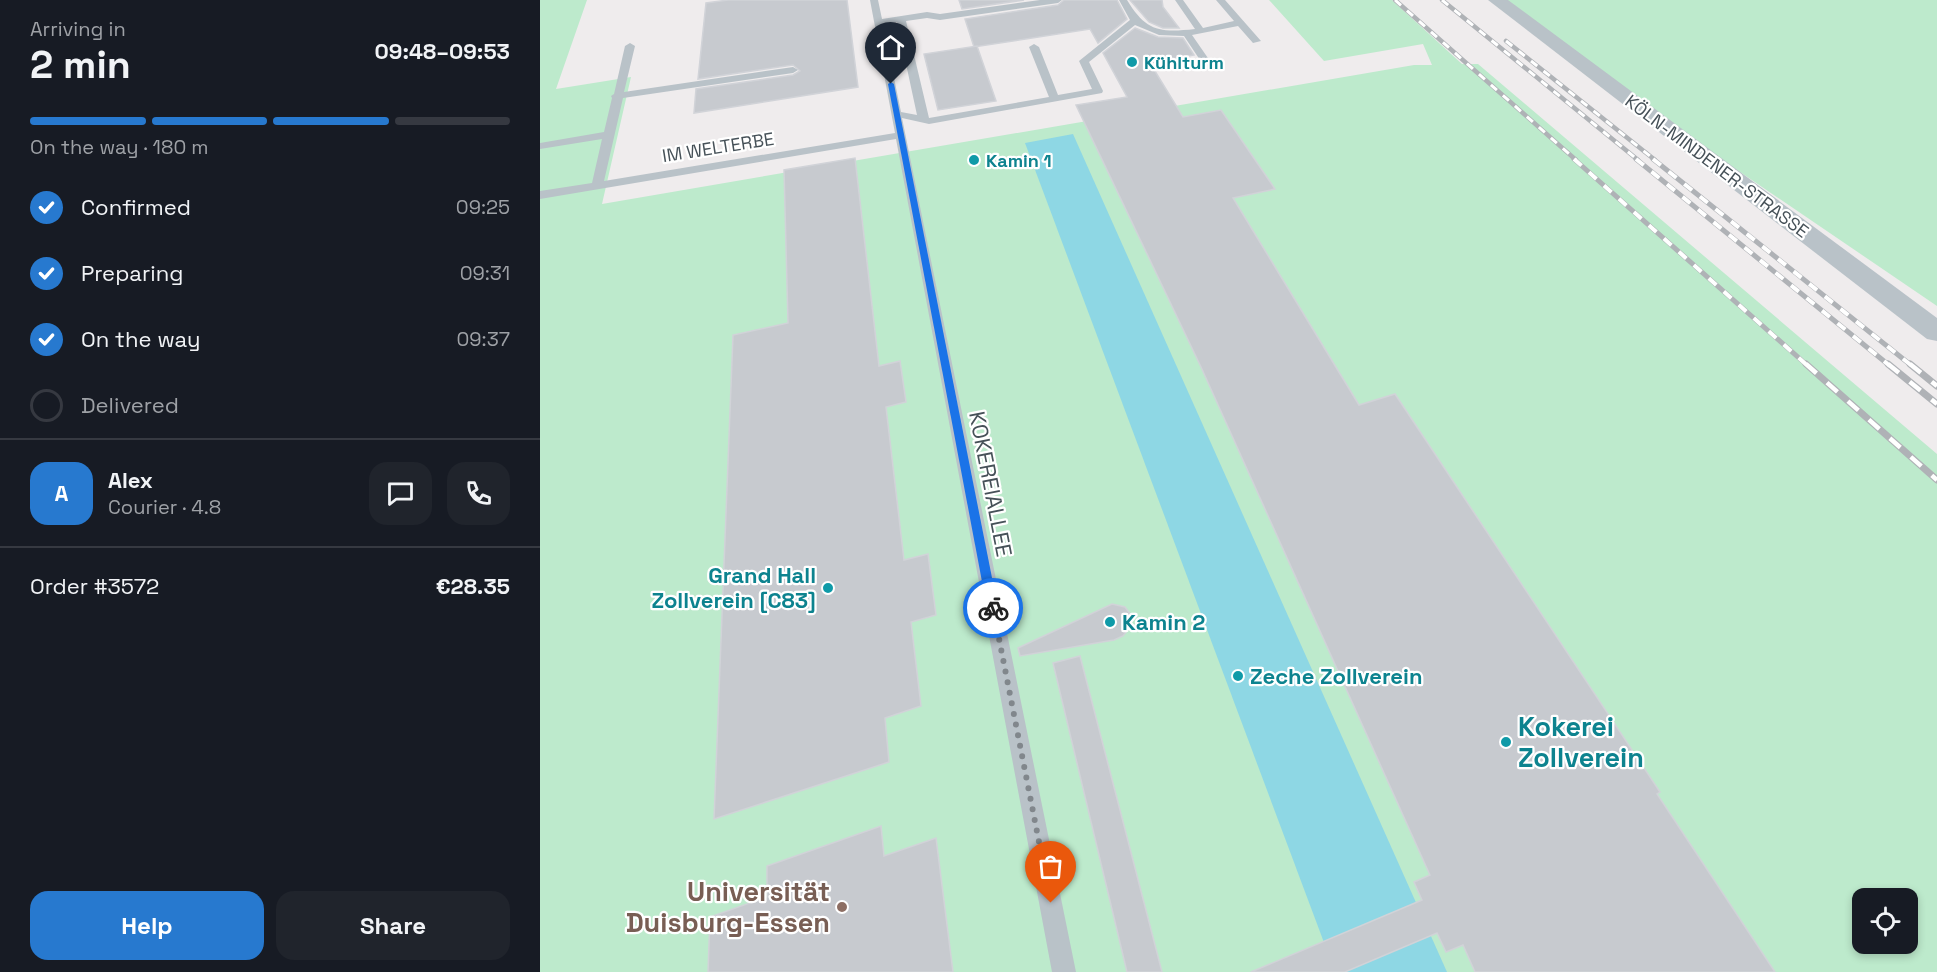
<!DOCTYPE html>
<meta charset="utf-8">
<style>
body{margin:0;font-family:"Space Grotesk",sans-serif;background:#20242c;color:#f1f3f6;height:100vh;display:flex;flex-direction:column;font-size:22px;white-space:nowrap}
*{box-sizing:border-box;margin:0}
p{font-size:20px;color:#9ea1a6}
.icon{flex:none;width:33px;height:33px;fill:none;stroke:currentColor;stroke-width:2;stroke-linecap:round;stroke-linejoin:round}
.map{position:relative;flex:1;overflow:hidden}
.details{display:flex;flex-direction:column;background:#171b24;width:540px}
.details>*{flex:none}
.buttons{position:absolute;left:1312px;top:888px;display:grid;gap:12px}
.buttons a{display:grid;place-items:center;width:66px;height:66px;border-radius:12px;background:#171b24;box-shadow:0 3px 9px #0003;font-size:30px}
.pin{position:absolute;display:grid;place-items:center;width:51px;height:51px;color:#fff;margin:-62px -26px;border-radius:50% 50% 50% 0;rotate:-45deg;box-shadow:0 0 6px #0007}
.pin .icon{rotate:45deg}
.courier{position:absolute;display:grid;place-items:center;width:60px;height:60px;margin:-30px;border:4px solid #1a73e8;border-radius:50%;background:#fff;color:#222;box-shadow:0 2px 8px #0007}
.summary em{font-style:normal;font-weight:600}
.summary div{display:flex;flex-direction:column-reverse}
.summary{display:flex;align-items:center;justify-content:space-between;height:102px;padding:0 30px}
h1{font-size:39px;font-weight:600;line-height:45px}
.bar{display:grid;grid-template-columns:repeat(4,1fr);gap:9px 6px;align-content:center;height:72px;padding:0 30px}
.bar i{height:8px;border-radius:4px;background:#363941}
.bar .selected{background:#2779cf}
.bar p{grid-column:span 4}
.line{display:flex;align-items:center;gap:15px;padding:0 30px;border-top:2px solid #363941}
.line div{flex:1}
.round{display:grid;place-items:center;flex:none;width:63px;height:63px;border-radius:18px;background:#20242c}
ol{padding:0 30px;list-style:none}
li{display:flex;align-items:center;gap:18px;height:66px}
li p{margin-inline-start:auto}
li .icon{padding:6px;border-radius:50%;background:#2779cf;color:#fff;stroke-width:4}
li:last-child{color:#9ea1a6}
li i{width:33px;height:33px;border:3px solid #363941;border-radius:50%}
.primary-button{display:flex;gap:12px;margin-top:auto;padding:12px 30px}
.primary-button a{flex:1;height:69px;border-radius:18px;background:#2779cf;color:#fff;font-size:24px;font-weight:600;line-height:69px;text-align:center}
.primary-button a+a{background:#20242c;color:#f1f3f6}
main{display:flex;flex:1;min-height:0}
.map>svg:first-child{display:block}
</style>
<main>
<section class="details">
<div class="summary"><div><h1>2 min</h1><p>Arriving in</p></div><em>09:48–09:53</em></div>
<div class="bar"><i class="selected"></i><i class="selected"></i><i class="selected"></i><i></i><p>On the way · 180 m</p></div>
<ol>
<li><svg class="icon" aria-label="check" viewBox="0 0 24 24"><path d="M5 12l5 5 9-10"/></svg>Confirmed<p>09:25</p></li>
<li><svg class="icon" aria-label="check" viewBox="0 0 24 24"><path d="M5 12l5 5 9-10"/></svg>Preparing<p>09:31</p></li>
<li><svg class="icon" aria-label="check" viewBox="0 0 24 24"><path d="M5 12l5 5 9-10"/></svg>On the way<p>09:37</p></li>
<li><i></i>Delivered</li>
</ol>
<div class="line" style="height:108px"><b class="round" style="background:#2779cf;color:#fff">A</b><div><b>Alex</b><p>Courier · 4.8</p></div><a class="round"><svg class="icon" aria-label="chat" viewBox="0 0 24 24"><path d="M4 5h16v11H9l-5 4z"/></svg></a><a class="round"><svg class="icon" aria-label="phone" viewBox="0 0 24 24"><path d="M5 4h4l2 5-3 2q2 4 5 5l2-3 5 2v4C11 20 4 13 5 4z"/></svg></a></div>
<div class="line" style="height:78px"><div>Order #3572</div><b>€28.35</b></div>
<div class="primary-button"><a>Help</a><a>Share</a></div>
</section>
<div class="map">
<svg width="1397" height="972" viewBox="0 0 1397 972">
<rect width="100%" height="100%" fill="#efeced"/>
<g fill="#bdeacc" fill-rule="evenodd">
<path d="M0 0H47L16 89 91 77 62 204 874 65H892L883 44 784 61 729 0H852L922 64H938L1397 454V972H0ZM1323 898H1368V944H1323Z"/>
<path d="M961 0H1397V306L1112 112Z"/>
</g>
<path fill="#8ed7e4" d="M533 134 907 972H795L485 143Z"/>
<g fill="#c7cacf" stroke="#d1d3d8" stroke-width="1.5">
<path d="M188 0H307L318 87 154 113 156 89 253 75 260 71 253 65 158 79 166 3Z"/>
<path d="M419 0H484L422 9Z"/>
<path d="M524 0H577L587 19 558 43 550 29 434 47 425 19 518 5Z"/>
<path d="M590 0H622L623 7 639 28H623L609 22Z"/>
<path d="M595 28 618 37 643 38 654 55 610 63 643 117 681 110 735 189 693 198 819 405 855 394 1120 792 1117 794 1235 972H935L923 945 906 952 897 933 805 972H711L882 900 874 882 890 875 661 367 536 105 587 97 563 53Z"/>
<path d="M437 46 456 101 398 110 384 54Z"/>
<path d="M315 158 339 366 360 361 366 402 346 407 364 560 388 554 396 615 371 622 381 706 345 718 349 762 174 819 193 335 248 323 244 170Z"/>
<path d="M572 604 585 607 591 615V626L583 636 574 640 480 656 478 648Z"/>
<path d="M540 656 622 972H587L513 663Z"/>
<path d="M341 826 344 856 396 838 413 972H168L170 917 227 897V866Z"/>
</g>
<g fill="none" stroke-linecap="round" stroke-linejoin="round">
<path fill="#b9c2c8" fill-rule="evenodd" d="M330 0H338L342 19 387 12 400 14 500 0H522L518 3 400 20 387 18 366 21 389 118 509 97 489 47 494 44 499 47 518 95 552 89 539 61 590 20 579 0H587C606 31 619 33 655 29L635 0H643L663 28 694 21 676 0H685L721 41 713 43 698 26 652 35 670 61 665 64 662 63 644 36 619 35 595 25 549 62 563 91 562 93 389 124 362 118 536 972H512L356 139 0 199V191L52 183 62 139 0 149V143L64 132 72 98 71 96 74 94 85 46 90 43 95 46 84 92 253 67 258 70 253 73 83 98 64 181 355 133ZM357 22 377 115 361 112 343 24Z"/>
<path fill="#b9c2c8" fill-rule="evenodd" d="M948 0H968L1397 318V341L1387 339Z"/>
<defs>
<g id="rail-far2">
<path d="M855 0 1036 160"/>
<path d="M902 0 1098 160"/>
<path d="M966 41 1115 160"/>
</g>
<g id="rail-far1">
<path d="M1034 159 1268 366"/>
<path d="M1096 159 1350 366"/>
<path d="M1113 159 1372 366"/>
</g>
<g id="rail">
<path d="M1266 364 1397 480"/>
<path d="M1348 364 1397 404"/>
<path d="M1370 364 1397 386"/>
</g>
</defs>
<use href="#rail-far2" stroke="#afb2b6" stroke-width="4.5"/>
<use href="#rail-far1" stroke="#afb2b6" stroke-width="5"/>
<use href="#rail" stroke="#afb2b6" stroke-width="7"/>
<use href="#rail-far2" stroke="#fff" stroke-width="3" stroke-dasharray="8" stroke-linecap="butt"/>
<use href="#rail-far1" stroke="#fff" stroke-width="4" stroke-dasharray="10" stroke-linecap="butt"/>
<use href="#rail" stroke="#fff" stroke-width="4.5" stroke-dasharray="14" stroke-linecap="butt"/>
</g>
<path fill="#1a73e8" d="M351 82 354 84 458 608 453 613 447 608 348 84Z"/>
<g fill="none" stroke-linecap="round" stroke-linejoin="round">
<path stroke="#81878c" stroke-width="6" stroke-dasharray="0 10.8" d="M453 608 511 903"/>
</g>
<g fill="#0f9aa8" stroke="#fff" stroke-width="2">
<circle cx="592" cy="62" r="6"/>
<circle cx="434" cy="160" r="6"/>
<circle cx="288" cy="588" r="6"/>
<circle cx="570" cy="622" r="6"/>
<circle cx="698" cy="676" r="6"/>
<circle cx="966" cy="742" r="6"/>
</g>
<circle fill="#8d6e63" stroke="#fff" stroke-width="2" cx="302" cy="907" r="6"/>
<g text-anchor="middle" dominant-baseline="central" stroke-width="4.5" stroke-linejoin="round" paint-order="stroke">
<g font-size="18" font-weight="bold" fill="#0d838f" stroke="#fff" text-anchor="start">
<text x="604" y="62">Kühlturm</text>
<text x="446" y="160">Kamin 1</text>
</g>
<g font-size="18" fill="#465158" stroke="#fff">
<text transform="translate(178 147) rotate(-9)">IM WELTERBE</text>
<text transform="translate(1177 166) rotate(37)">KÖLN-MINDENER-STRASSE</text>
</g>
<g font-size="22" fill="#465158" stroke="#fff">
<text transform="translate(451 484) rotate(79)">KOKEREIALLEE</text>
</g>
<g font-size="22" font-weight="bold" fill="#0d838f" stroke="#fff" text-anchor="start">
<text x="276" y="575" text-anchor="end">Grand Hall<tspan x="276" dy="25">Zollverein [C83]</tspan></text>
<text x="582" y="622">Kamin 2</text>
<text x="710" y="676">Zeche Zollverein</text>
</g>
<g font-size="27" font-weight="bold" fill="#0d838f" stroke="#fff" text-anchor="start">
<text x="978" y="726">Kokerei<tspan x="978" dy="31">Zollverein</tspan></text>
</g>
<g font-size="27" font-weight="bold" fill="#785e54" stroke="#fff" text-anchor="end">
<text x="290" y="891">Universität<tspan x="290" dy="31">Duisburg-Essen</tspan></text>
</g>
</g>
</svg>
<div class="buttons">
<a><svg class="icon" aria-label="locate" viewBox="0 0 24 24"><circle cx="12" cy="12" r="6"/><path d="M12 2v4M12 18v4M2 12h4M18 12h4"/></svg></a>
</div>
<div class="pin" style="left:511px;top:903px;background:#ea580c"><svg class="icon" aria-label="bag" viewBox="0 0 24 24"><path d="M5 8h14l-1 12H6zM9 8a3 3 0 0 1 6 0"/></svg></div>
<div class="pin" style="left:351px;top:84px;background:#1f2937"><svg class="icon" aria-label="home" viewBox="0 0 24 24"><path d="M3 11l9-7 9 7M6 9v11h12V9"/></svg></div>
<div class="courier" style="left:453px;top:608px"><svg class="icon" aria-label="bike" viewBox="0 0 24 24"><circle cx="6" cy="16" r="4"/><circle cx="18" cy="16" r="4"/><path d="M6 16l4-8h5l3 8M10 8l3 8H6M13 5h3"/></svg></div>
</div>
</main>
